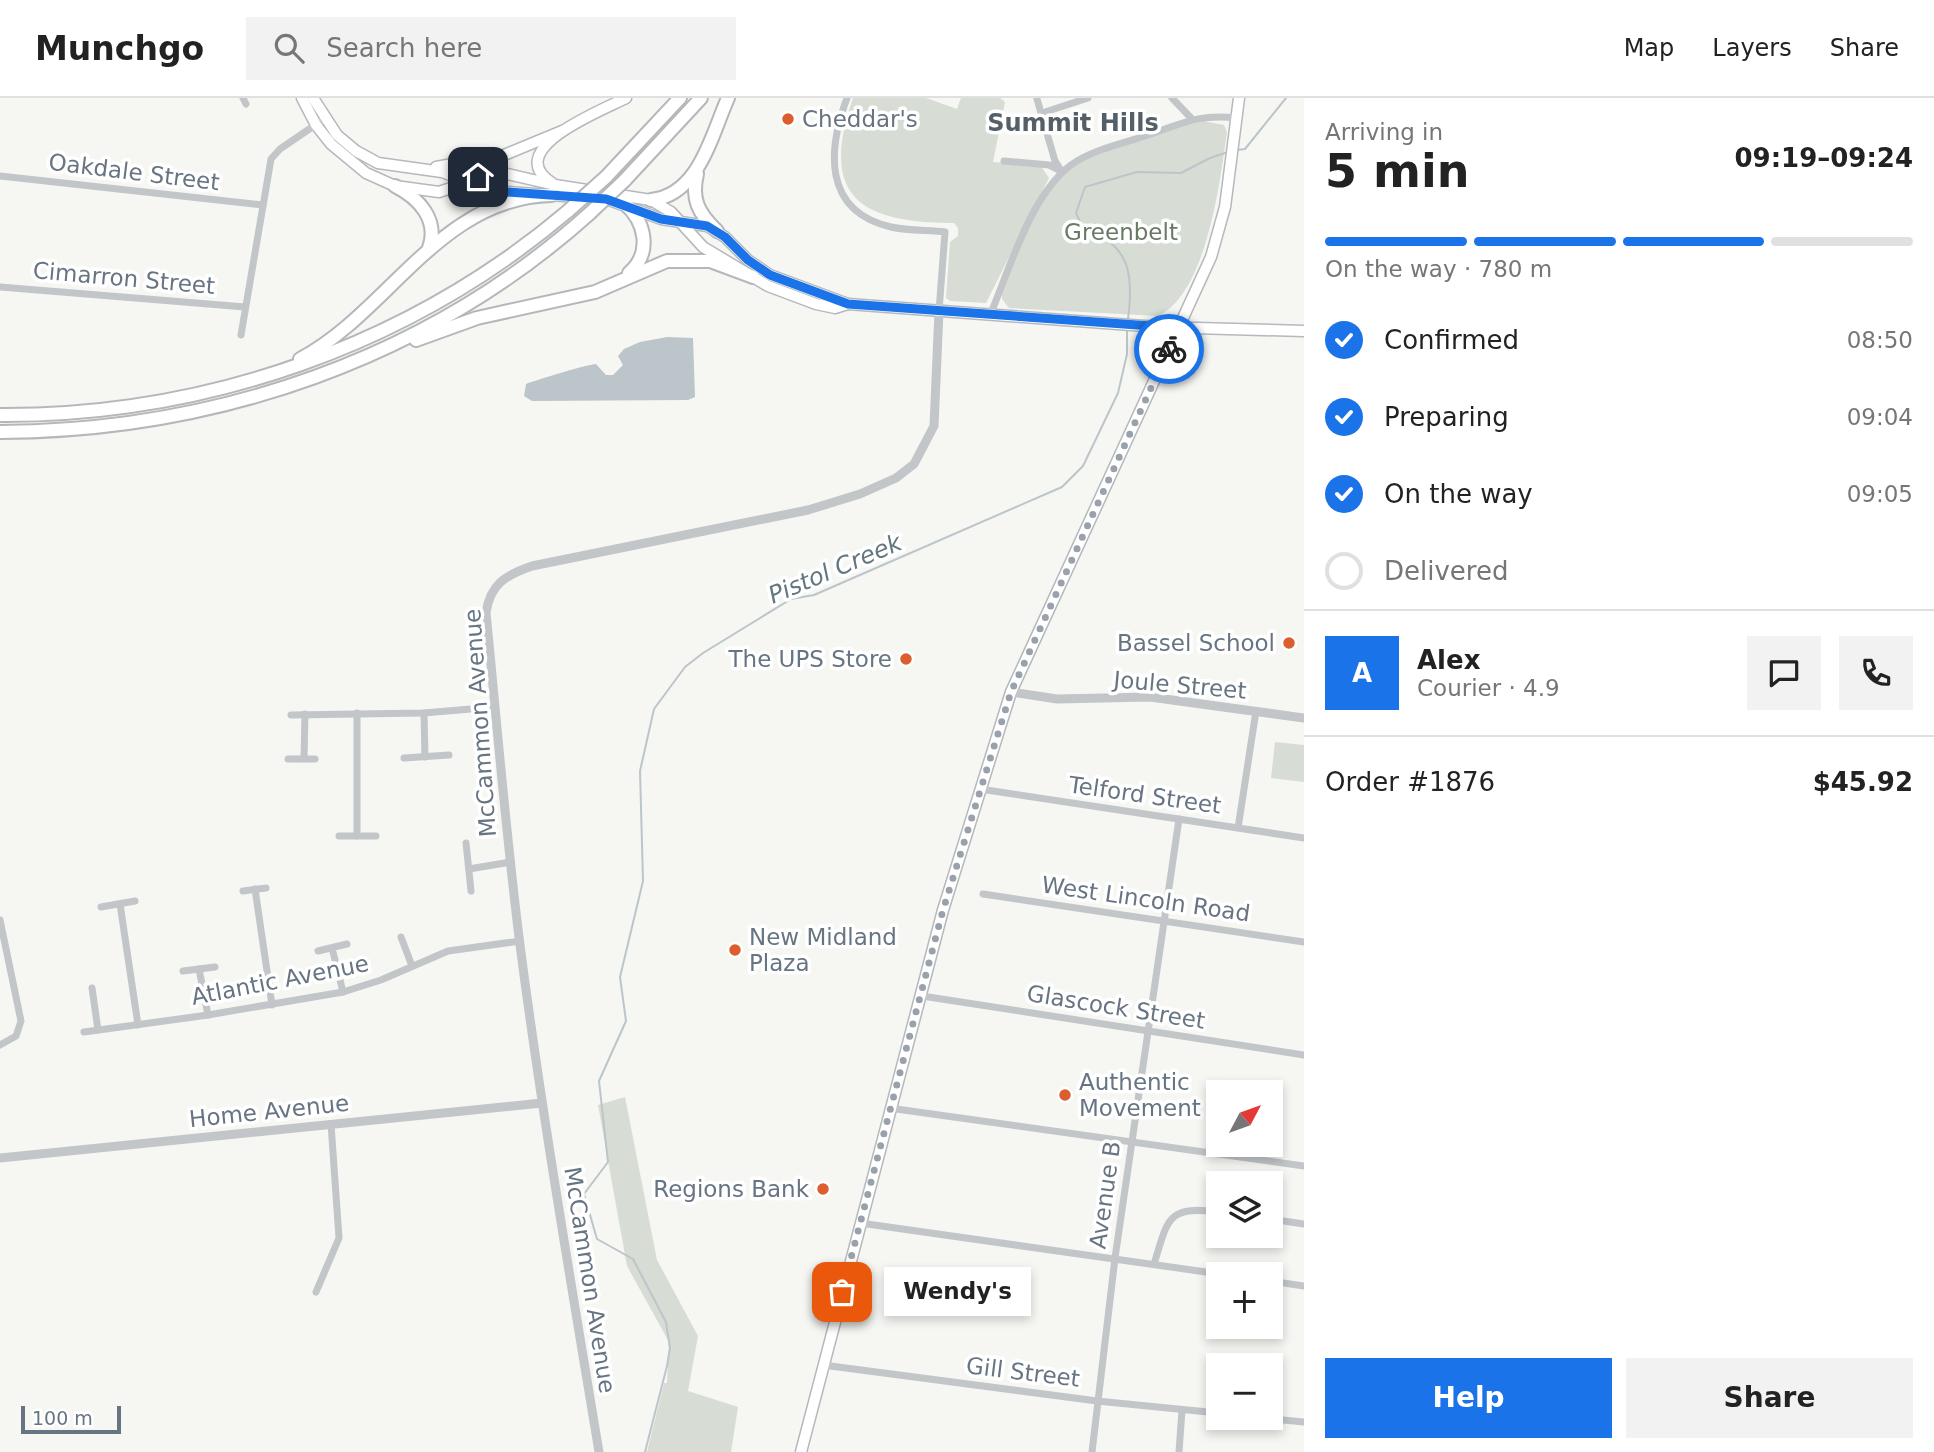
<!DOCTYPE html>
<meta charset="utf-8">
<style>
body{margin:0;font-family:"DejaVu Sans",sans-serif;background:#f2f2f2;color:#222;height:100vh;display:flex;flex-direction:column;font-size:26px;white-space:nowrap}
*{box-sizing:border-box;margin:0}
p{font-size:23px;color:#767676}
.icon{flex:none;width:38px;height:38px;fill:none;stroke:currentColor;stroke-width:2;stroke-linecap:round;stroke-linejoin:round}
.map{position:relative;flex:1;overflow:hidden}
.panel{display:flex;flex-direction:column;background:#fff;width:630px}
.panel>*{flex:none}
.needle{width:46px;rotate:49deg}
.tools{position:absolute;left:1206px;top:982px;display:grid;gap:14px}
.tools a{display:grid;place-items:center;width:77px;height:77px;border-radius:0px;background:#fff;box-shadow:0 4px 10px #0003;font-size:35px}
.scale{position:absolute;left:21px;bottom:18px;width:100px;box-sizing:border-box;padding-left:7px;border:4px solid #677583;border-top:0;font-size:19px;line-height:24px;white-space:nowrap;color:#677583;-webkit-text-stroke:5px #fff;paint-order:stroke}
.pin{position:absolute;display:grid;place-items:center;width:60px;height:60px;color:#fff;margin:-30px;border-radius:14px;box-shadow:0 4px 10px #0006}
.courier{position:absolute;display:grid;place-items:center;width:70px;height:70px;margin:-35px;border:5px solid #1a73e8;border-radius:50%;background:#fff;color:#222;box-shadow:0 2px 9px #0007}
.bubble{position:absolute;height:49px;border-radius:0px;background:#fff;box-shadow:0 4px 10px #0003;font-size:23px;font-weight:800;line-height:49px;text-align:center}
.summary em{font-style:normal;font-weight:800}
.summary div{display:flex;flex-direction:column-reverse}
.summary{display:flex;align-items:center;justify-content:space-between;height:119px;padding:0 21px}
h1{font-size:46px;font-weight:800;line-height:52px}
.bar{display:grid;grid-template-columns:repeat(4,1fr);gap:10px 7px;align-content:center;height:84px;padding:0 21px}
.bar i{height:9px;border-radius:5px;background:#e0e0e0}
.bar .active{background:#1a73e8}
.bar p{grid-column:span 4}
.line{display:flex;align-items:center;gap:18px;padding:0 21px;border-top:2px solid #e0e0e0}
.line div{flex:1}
.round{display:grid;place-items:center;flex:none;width:74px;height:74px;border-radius:0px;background:#f2f2f2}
ol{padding:0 21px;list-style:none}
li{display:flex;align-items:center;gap:21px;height:77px}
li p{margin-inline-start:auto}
li .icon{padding:7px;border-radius:50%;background:#1a73e8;color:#fff;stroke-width:4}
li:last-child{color:#767676}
li i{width:38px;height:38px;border:4px solid #e0e0e0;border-radius:50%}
.button{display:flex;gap:14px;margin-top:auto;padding:14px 21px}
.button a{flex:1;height:80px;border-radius:0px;background:#1a73e8;color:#fff;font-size:28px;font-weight:800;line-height:80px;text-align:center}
.button a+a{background:#f2f2f2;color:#222}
header{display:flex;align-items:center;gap:42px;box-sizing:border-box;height:98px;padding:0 35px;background:#fff;border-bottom:2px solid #e0e0e0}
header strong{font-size:33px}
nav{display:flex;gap:38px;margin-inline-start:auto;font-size:24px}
.search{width:490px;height:63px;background:#f2f2f2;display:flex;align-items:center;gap:18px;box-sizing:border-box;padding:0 24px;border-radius:0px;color:#767676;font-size:26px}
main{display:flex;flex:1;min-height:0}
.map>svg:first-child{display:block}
</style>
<header>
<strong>Munchgo</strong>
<div class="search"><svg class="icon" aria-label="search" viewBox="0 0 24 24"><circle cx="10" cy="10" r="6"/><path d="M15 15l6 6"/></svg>Search here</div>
<nav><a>Map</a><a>Layers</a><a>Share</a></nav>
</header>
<main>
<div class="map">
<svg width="1304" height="1354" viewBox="0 0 1304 1354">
<rect width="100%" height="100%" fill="#f6f6f3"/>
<g fill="#d7ddd4">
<path d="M853 0H926L957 11 961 0H1000L1005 4 993 64 1041 68 1049 80 986 205 950 203 946 200 950 144 958 138V130L954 125C859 125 819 98 853 0Z"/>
<path d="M1203 23 1224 27 1227 34C1220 83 1207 195 1158 218L1009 210 1002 201V195C1016 160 1028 116 1051 87 1081 48 1157 35 1203 23Z"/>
<path d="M1275 644 1304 647V684L1271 680Z"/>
<path d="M625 999 657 1162 698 1238 688 1293 738 1309 731 1354H647L664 1285H667L669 1244 627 1168 598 1007Z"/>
</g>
<path fill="#bcc5ca" d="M667 239 693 240 695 299 688 302 532 303 524 298 526 286C536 282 589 266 596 266L606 277H613L623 267 618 258 624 251 640 244Z"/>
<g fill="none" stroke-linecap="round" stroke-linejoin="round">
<g stroke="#bcc5ca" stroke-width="2">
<path d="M1237 52 1245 51 1286 0"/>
<path d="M1128 221C1134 176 1130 146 1083 130L1076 115 1085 89 1137 74 1181 75 1210 60 1228 54"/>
<path d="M645 1354 667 1268 670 1250 666 1224 633 1161 597 1141 584 1096 608 1064 599 983 626 923 620 879 643 783 640 673 654 611 685 569 703 555 791 501 814 497 1062 389 1083 368 1118 295 1127 256V230"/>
</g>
<defs>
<g id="secondary">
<path d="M302 0 316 27 331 46 366 75 395 88 439 94 499 74 555 87 651 102 671 114 703 149 768 188 816 206 835 210 848 206 1158 229 1304 233"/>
<path d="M313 0 337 37 356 53 378 65 442 74 493 93 606 101 661 121 707 128 725 139 748 162 770 177 848 206"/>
<path d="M436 69 504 57 562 33"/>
<path d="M552 85C500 51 603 12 626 0"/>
<path d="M801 1354 943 812 1011 594 1211 159 1225 109 1239 0"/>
</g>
<g id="trunk">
<path d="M697 76C691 101 698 115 717 133"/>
<path d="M606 79 680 0"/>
<path d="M624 83 701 0"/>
<path d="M395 88C419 100 439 122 429 150"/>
<path d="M651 102C699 97 711 38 728 0"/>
<path d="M624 105C646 124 652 155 629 175"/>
<path d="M416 242 477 220 595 194 667 163H710L753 179"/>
<path d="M300 261C389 214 440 99 552 97"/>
<path d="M0 317C207 318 410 247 568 113"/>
<path d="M0 334C216 333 428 261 590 115"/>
</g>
</defs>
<use href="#secondary" stroke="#b5b9bd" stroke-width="13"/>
<use href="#trunk" stroke="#b5b8bb" stroke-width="16"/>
<g stroke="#c2c6c9" stroke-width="7">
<path d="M243 0 246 6"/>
<path d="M847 0C828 51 822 113 891 129 908 133 928 132 945 134L939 213"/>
<path d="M1172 0 1192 21"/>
<path d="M1037 1 1055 63 1062 74"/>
<path d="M1042 15 1088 0"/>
<path d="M1004 63 1049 67 1059 72"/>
<path d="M0 78 263 107"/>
<path d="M0 189 245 209"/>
<path d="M991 215C1010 170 1033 89 1077 63 1099 50 1125 45 1148 37 1184 25 1197 16 1237 20"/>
<path d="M241 237 271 61 280 51 324 21"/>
<path d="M424 615 425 659"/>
<path d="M291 617 424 615 494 609"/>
<path d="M404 660 449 657"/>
<path d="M288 661H315"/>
<path d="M304 661 305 616"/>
<path d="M980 691 1304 740"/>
<path d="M1238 730 1256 613"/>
<path d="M339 738H376"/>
<path d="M357 738V615"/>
<path d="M466 745 471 793"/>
<path d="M469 771 511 764"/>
<path d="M255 791 272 907"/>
<path d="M243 793 266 790"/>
<path d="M983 796 1304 844"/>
<path d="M120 806 138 927"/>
<path d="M101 809 135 803"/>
<path d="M0 822 21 923 16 938 0 947"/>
<path d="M401 839 412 868"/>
<path d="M332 850 343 894"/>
<path d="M318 853 347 846"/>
<path d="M199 871 208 917"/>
<path d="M183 873 215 869"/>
<path d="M92 890 98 932"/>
<path d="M922 898 1304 957"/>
<path d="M84 934 208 917 343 894 381 882 448 853 520 843"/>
<path d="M889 1010 1304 1068"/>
<path d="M1270 1121 1304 1126"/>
<path d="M860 1125 1220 1176"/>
<path d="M1154 1166C1168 1122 1166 1107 1218 1114"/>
<path d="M1270 1183 1304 1188"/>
<path d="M316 1194 339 1140 331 1026"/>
<path d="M823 1267 1097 1303 1218 1315"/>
<path d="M1262 1320 1304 1324"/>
<path d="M1092 1354 1115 1160 1179 721"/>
<path d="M1179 1354 1182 1312"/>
</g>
<g stroke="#c2c6c9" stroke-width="9">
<path d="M1011 594 1057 601 1150 599 1304 620"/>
<path d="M0 1060 542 1005"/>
<path d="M599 1354C571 1185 542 1016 520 847 506 737 497 626 486 515 490 486 506 477 532 468L808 412 860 396 896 380 914 366 934 328 939 213"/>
</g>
<use href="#secondary" stroke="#fff" stroke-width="10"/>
<use href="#trunk" stroke="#fff" stroke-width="12"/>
<defs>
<g id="trunk-bridge">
<path d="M568 113 606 79"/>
<path d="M590 115 624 83"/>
</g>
</defs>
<use href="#trunk-bridge" stroke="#b5b8bb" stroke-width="16" stroke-linecap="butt"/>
<use href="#trunk-bridge" stroke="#fff" stroke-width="12"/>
</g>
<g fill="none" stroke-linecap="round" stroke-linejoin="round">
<path stroke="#99a2aa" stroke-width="7" stroke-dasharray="0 12.6" d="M842 1194 943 812 1011 594 1169 251"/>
<path stroke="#1a73e8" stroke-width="9" d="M478 79 468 83 493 93 606 101 661 121 707 128 725 139 748 162 770 177 848 206 1179 230 1169 251"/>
</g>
<g fill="#dc5d2e" stroke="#fff" stroke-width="2.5">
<circle cx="788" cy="21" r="7"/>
<circle cx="1289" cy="545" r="7"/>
<circle cx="906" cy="561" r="7"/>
<circle cx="735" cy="852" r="7"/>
<circle cx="1065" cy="997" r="7"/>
<circle cx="823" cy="1091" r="7"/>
</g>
<g text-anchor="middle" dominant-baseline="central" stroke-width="7" stroke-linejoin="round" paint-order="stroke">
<g font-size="23" fill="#677583" stroke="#fff" text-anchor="start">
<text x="802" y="21">Cheddar's</text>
<text x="1275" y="545" text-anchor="end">Bassel School</text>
<text x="892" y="561" text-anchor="end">The UPS Store</text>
<text x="749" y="839">New Midland<tspan x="749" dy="26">Plaza</tspan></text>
<text x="1079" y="984">Authentic<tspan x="1079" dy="26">Movement</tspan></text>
<text x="809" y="1091" text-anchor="end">Regions Bank</text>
</g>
<g font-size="23" fill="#677583" stroke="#fff">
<text transform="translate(134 74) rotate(7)">Oakdale Street</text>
<text transform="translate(124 180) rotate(5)">Cimarron Street</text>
<text transform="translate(1180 587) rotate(5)">Joule Street</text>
<text transform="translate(480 625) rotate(-94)">McCammon Avenue</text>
<text transform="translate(1145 697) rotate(8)">Telford Street</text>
<text transform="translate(1146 801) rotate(8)">West Lincoln Road</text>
<text transform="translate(280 882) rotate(-11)">Atlantic Avenue</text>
<text transform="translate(1116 909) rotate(9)">Glascock Street</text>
<text transform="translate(269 1013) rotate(-6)">Home Avenue</text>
<text transform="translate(1105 1097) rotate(-82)">Avenue B</text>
<text transform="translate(590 1182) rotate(81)">McCammon Avenue</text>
<text transform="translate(1023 1274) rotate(7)">Gill Street</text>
</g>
<g font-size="23" fill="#697a65" stroke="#fff">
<text x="1121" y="134">Greenbelt</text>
</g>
<g font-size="24" font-weight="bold" fill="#545f68" stroke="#fff">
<text x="1073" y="25">Summit Hills</text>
</g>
<g font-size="24" font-style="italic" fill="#63777f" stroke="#fff">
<text transform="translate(835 471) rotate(-23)">Pistol Creek</text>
</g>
</g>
</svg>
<div class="tools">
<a><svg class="needle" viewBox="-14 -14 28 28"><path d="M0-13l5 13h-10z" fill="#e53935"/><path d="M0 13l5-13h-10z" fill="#767676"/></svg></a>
<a><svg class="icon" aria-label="layers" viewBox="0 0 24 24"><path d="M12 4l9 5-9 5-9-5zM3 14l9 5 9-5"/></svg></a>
<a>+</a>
<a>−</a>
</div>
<div class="scale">100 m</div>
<div class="pin" style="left:842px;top:1194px;background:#ea580c"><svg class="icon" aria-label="bag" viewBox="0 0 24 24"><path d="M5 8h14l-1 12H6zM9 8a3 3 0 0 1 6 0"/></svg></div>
<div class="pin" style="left:478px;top:79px;background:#1f2937"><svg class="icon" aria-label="home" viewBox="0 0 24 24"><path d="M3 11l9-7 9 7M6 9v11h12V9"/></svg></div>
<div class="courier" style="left:1169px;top:251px"><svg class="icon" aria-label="bike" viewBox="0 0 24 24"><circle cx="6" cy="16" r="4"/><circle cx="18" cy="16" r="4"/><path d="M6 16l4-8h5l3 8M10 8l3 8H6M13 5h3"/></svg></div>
<div class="bubble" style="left:884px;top:1169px;width:147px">Wendy's</div>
</div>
<section class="panel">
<div class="summary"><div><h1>5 min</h1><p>Arriving in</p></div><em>09:19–09:24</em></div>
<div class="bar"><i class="active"></i><i class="active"></i><i class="active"></i><i></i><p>On the way · 780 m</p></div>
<ol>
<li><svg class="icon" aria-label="check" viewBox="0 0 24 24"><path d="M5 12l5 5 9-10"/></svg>Confirmed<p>08:50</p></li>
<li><svg class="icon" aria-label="check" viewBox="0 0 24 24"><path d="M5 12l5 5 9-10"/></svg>Preparing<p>09:04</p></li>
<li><svg class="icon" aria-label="check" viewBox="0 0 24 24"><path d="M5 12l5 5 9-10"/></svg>On the way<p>09:05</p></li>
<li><i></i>Delivered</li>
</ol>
<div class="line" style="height:126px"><b class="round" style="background:#1a73e8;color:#fff">A</b><div><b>Alex</b><p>Courier · 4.9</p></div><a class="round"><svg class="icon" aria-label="chat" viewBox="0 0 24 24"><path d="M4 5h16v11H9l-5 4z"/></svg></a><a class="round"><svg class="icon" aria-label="phone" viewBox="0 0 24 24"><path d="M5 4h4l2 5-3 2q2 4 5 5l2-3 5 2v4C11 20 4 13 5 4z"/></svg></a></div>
<div class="line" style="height:91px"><div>Order #1876</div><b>$45.92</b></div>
<div class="button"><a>Help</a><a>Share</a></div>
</section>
</main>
